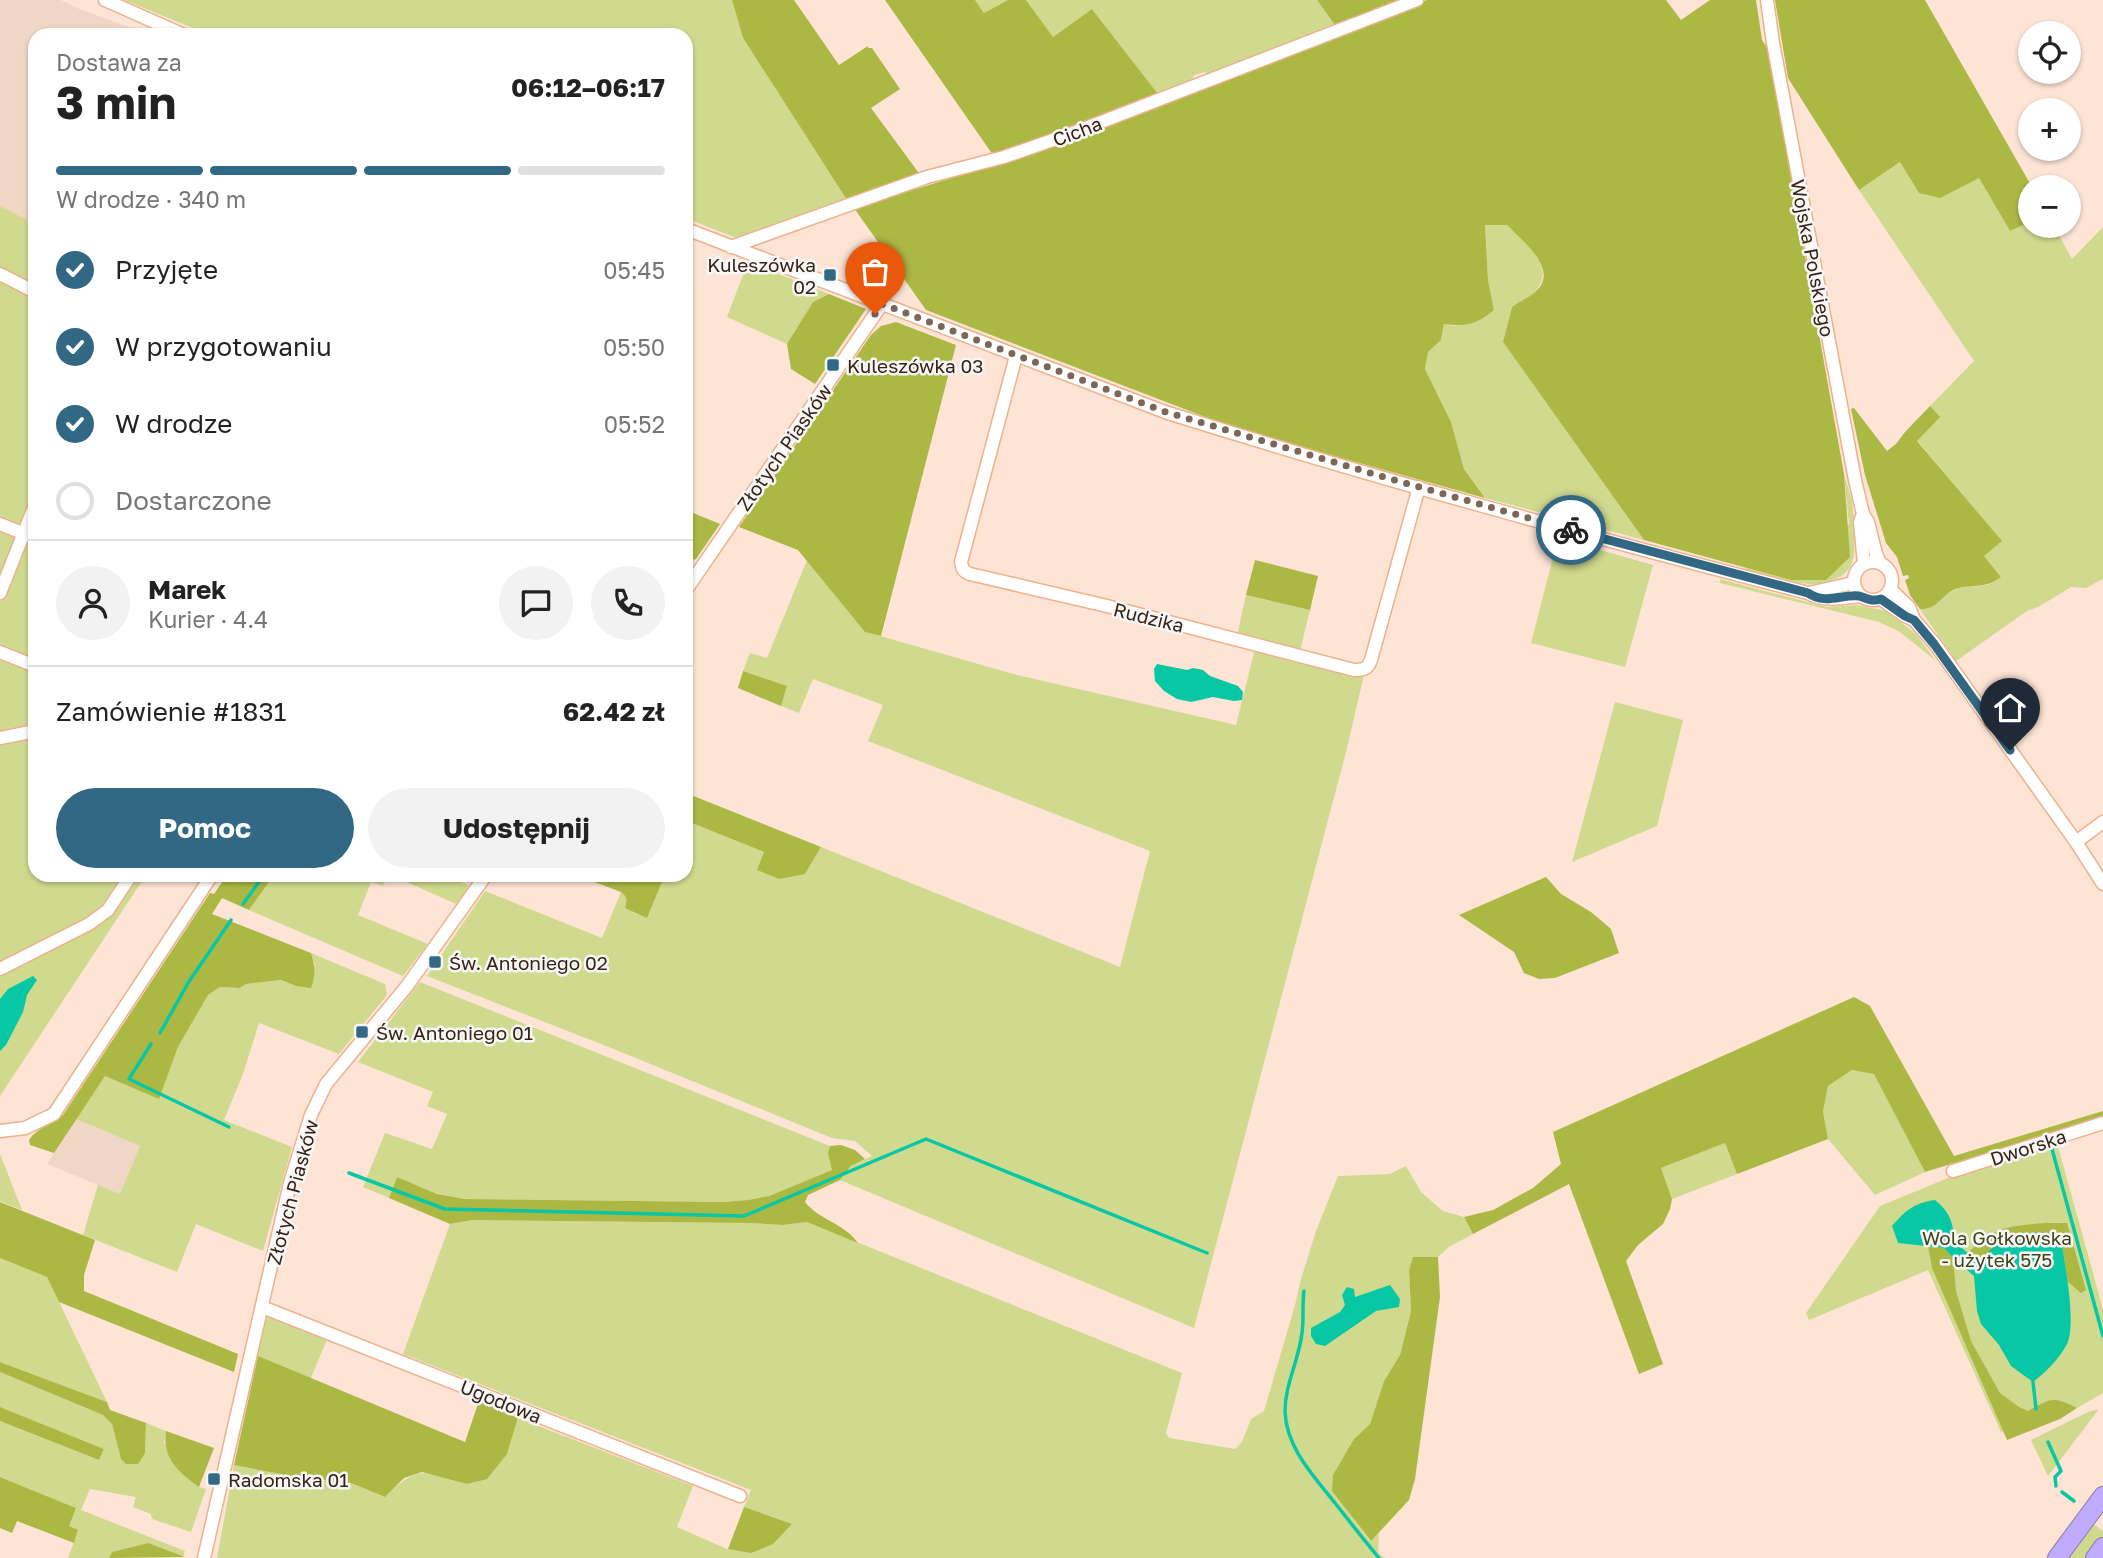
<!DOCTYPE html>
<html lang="pl">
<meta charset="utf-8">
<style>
body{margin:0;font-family:"Golos Text",sans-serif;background:#f2f2f2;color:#222;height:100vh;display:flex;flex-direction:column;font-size:26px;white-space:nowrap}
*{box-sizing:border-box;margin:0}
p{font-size:23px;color:#767676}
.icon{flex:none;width:38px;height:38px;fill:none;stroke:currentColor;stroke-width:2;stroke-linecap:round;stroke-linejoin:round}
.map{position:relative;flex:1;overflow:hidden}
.sheet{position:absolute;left:28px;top:28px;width:665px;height:854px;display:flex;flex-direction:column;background:#fff;border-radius:21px;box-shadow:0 2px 5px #0004}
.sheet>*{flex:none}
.tools{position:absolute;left:2018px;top:21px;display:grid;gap:14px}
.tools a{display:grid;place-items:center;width:63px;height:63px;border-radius:50%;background:#fff;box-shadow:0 2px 5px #0004;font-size:35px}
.pin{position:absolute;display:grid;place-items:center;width:60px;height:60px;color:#fff;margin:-72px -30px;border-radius:50% 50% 50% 0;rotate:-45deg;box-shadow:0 0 7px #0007}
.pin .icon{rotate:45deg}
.courier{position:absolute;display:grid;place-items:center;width:70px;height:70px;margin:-35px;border:5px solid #336884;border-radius:50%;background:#fff;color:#222;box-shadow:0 2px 9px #0007}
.summary em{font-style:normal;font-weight:700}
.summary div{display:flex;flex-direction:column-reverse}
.summary{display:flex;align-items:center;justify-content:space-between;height:119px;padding:0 28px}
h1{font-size:46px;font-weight:700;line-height:52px}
.bar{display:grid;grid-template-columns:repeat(4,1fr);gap:10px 7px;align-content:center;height:84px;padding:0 28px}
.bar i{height:9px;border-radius:5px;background:#e0e0e0}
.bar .on{background:#336884}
.bar p{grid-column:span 4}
.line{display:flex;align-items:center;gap:18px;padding:0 28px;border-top:2px solid #e0e0e0}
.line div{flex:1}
.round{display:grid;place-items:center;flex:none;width:74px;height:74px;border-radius:37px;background:#f2f2f2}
ol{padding:0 28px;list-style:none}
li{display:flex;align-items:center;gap:21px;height:77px}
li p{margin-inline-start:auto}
li .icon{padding:7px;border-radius:50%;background:#336884;color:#fff;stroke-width:4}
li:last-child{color:#767676}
li i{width:38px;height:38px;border:4px solid #e0e0e0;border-radius:50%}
.cta{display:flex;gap:14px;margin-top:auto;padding:14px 28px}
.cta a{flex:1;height:80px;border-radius:42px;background:#336884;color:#fff;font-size:28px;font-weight:700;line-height:80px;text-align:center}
.cta a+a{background:#f2f2f2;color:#222}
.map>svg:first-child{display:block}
</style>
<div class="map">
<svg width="2103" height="1558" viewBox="0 0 2103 1558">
<rect width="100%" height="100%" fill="#fde4d5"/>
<g fill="#f0d6c5">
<path d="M0 0H61L77 8 150 35H35V224L0 206Z"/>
<path d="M76 1119 140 1146 120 1194 47 1164Z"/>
</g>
<g fill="#d0da8e">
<path d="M124 0H732L743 38 847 200 741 240 686 218V35H210Z"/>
<path d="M975 0H1008L984 13Z"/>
<path d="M1026 0H1317L1337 28 1211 74 1204 72 1194 75 1192 82 1158 94 1092 9 1053 37Z"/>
<path d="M1900 162 1919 193 1979 178 2010 231 2030 222V226H2054L2072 259 2103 227V579L2086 588 2071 587 2040 606 2027 611 1956 661 1920 609C1936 610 1940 597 1953 590 1969 583 1987 591 2001 577L1984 556 2001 541 1917 440 1939 417 1930 406 1974 361 1859 190Z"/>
<path d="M0 206 35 224V875H146L0 1096Z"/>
<path d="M1485 225H1507C1523 242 1555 263 1538 288 1533 296 1520 302 1512 307L1503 342 1644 540 1485 498 1464 469 1451 422 1425 369 1428 352 1441 340 1444 324 1455 326 1494 310 1488 280Z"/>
<path d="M748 262 829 294 813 302 787 344 727 317Z"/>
<path d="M1844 474 1852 501 1857 542 1854 543C1856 560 1850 575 1832 580V584C1802 587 1774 577 1745 570L1746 568 1791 580 1849 524Z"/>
<path d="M1558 538 1653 565 1625 667 1531 643Z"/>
<path d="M807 560 866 632 1017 675 1236 725 1255 649 1364 675 1346 752 1194 1328 840 1180 851 1166 872 1156 855 1141 832 1138 611 1048 427 976 485 891 602 938 621 892 625 895 627 901 647 918 665 875H686L687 821 764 852 805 874 821 847 1120 967 1150 851 868 741 883 705 813 679 799 713 781 706 787 686 743 671 750 653 767 658Z"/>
<path d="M1720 579 1822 606 1830 607 1857 605 1886 611 1916 634 1936 661 1900 632 1879 622 1720 583Z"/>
<path d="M1246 595 1310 610 1300 651 1237 636Z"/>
<path d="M1615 702 1683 720 1657 826 1572 862Z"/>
<path d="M274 875H388L383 886 371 882 358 915 428 944 403 976 249 910Z"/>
<path d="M391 875H444L470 886 456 904Z"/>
<path d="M311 953 385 984 387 995 339 1054 259 1023 243 1074 224 1120 292 1147 263 1251 196 1224 177 1272 83 1235 98 1185 120 1194 140 1146 76 1119 105 1076 159 1098 178 1047 208 995 220 987 240 988 246 984 281 980 296 986 315 965Z"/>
<path d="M420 982 830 1146 829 1153 833 1170 769 1196 748 1200 723 1202 465 1199 437 1194 397 1177 389 1198 363 1187 385 1133 432 1149 447 1114 427 1106 433 1092 358 1062Z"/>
<path d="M1852 1070 1874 1073 1925 1172 1875 1195 1828 1139 1823 1113 1828 1086Z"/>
<path d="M1725 1143 1737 1174 1672 1199 1661 1168Z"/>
<path d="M2057 1143 2103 1309V1393L2077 1408 2070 1405 2001 1432 1928 1270 1809 1320 1806 1313 1880 1206 1953 1176Z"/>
<path d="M0 1154 22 1210 0 1201Z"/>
<path d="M1406 1166 1421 1192 1443 1211 1464 1217 1473 1234 1449 1247 1438 1257H1413L1409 1270 1411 1311 1400 1355 1384 1381 1370 1424 1354 1439 1333 1491 1370 1541 1379 1533 1378 1552 1384 1558H217L234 1465 285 1475 351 1483 385 1497C420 1463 424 1472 467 1484L507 1454 518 1418 693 1486 677 1527 727 1549 751 1552 791 1525 744 1507 751 1490 403 1354 450 1224 473 1220 750 1223 783 1225 807 1222 1182 1373 1166 1433 1169 1438 1235 1449 1242 1442 1251 1419 1264 1411 1295 1305 1301 1279 1316 1231 1338 1176 1390 1174Z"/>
<path d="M0 1258 47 1277 107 1402 0 1362Z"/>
<path d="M271 1316 328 1337 310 1380 258 1356 265 1319Z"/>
<path d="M0 1372 103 1415 112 1424 121 1459 145 1453 146 1423 166 1431 164 1443 199 1487 206 1489 191 1532 152 1519 151 1514 133 1507 136 1497 90 1489 81 1510 185 1551 183 1557 148 1543 112 1552 109 1558H68L78 1531 68 1526 76 1508 0 1477V1421L99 1460 104 1449 0 1407Z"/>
<path d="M2099 1409 2048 1476 2031 1440 2088 1412Z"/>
<path d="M2092 1523 2103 1531V1536L2087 1558H2067Z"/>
</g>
<g fill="#acb844">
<path d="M732 0H794L839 65 868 46V48H872L900 89 871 108 921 176 847 200 743 38Z"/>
<path d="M885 0H975L984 13 1008 0H1026L1053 37 1092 9 1158 94 1114 111H1110L1103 114 1101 117 993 155Z"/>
<path d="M1317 0H1410L1337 28Z"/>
<path d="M1427 0H1666L1681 20 1710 0H1756L1762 40 1768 49 1844 474 1850 557 1826 580H1791L1644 540 1503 342 1512 307C1519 302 1528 298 1535 292 1561 270 1522 241 1507 225H1485L1488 280 1494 310C1477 324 1467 327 1444 324L1441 340 1428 352 1425 369 1451 422 1464 469 1485 498 1284 442 1221 423 926 310 854 208 1007 161Z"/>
<path d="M1775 0H1925L2032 187H2030V222L2010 231 1979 178 1940 198 1919 193 1900 162 1859 190 1788 78Z"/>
<path d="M829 294 866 309 815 384 791 369 787 344 813 302Z"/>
<path d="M896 322 956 345 881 636 865 632 798 550 739 527 871 335 881 326Z"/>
<path d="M1930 406 1940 417 1917 441 2002 541 1984 556 2001 577C1986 590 1969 583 1953 590 1940 597 1937 610 1920 609L1910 595 1905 580 1909 578 1908 575 1903 576 1897 557 1886 543 1865 475 1851 409 1854 408 1887 451 1896 444 1905 432Z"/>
<path d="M686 510 720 524 696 559 686 562Z"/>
<path d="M1255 560 1318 576 1310 610 1246 595Z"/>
<path d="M743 671 787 686 781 706 738 688Z"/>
<path d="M686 793 821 847 805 874 779 879 757 870 764 852 687 821 686 823Z"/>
<path d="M227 875H274L249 910 222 898 212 914 311 953C315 965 316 975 311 988L296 986 281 980 246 984 240 988 220 987 208 995 178 1047 159 1099 105 1076 54 1153 30 1145 29 1140C37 1128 52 1124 63 1115L210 893 214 894Z"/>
<path d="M576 875H665L647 918 625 908C627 901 628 897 621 892Z"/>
<path d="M1546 877 1561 894 1591 912 1611 929 1619 953 1555 978 1539 979 1524 973 1514 952 1459 915Z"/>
<path d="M1854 997 1870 1006 1954 1156 2103 1111V1117L1925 1172 1874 1074 1852 1070 1828 1086 1823 1112 1828 1139 1737 1174 1725 1143 1661 1168 1672 1199 1670 1209 1663 1224 1638 1245 1626 1261 1663 1364 1639 1374 1569 1184 1473 1234 1464 1217 1493 1210 1533 1188 1561 1164 1553 1132Z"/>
<path d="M841 1145 855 1150 865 1159 851 1166 840 1180 808 1195 805 1202C819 1220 844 1223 858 1243L807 1222 783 1225 750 1223 473 1220 450 1224 389 1198 397 1177 437 1194 465 1199 723 1202 748 1200 769 1196 832 1170 828 1153 830 1146Z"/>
<path d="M0 1202 95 1240 84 1275V1291L238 1354 234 1372 59 1302 47 1277 0 1258Z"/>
<path d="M2045 1223H2067L2086 1290 2081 1293 2068 1282 2060 1234 1987 1254 1979 1262 1968 1253C1994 1226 2009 1226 2045 1223Z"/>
<path d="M1928 1246 1944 1248 1953 1258 1956 1291 1971 1341 2000 1393 2019 1407 2028 1411C2051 1398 2053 1396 2077 1408L2060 1419 2007 1440 1932 1268Z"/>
<path d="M1413 1257H1438L1440 1297 1415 1479 1409 1500 1371 1541 1332 1491 1333 1475 1354 1439 1370 1424 1384 1381 1400 1355 1411 1311 1409 1270Z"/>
<path d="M258 1356 465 1442 479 1401 518 1418 507 1454 487 1479 467 1484 422 1472 404 1478 385 1497 351 1483 285 1475 234 1465Z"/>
<path d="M0 1362 107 1402 110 1410 146 1423 145 1453 138 1464H126L121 1459 112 1424 103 1415 0 1372Z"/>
<path d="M0 1407 104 1449 99 1460 0 1421Z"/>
<path d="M166 1431 214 1448 199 1487C178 1472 162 1458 166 1431Z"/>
<path d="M0 1477 76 1508 69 1526 78 1530 74 1543 17 1521 12 1533 0 1528Z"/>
<path d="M744 1507 792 1524 773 1544 751 1553 728 1549Z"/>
<path d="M148 1543 185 1557 109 1558 112 1552Z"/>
</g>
<g fill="#08c7a5">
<path d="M1157 664 1187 670 1193 668 1203 670 1210 676 1238 686 1243 692 1242 700 1234 701 1213 697 1191 702 1177 699 1164 691 1155 681 1154 669Z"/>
<path d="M33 976 37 980 27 995 23 1012 6 1045 0 1051V999L8 989Z"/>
<path d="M1935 1200C1951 1213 1953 1223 1955 1243L1979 1261C1986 1256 1992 1247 1999 1242 2017 1231 2041 1232 2060 1234 2064 1259 2077 1323 2067 1344 2060 1358 2045 1373 2033 1382L2011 1366 1999 1345 1981 1324 1977 1311 1974 1276 1953 1258 1944 1248 1898 1243 1892 1226C1906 1210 1914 1203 1935 1200Z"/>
<path d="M1390 1285 1400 1299 1399 1307 1376 1311 1325 1346 1316 1344 1311 1336V1328L1340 1312 1345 1305 1342 1295 1347 1287 1354 1289 1355 1297Z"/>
</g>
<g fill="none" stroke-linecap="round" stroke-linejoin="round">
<g stroke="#08c7a5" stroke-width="3.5">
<path d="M243 904 264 875"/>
<path d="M160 1033 188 983 231 920"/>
<path d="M151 1044 129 1079 229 1127"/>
<path d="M2052 1149 2103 1336"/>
<path d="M349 1173 445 1209 744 1216 926 1139 1207 1253"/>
<path d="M1304 1291C1302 1305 1304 1319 1302 1333 1299 1360 1285 1384 1285 1411 1286 1448 1314 1476 1335 1503 1350 1522 1364 1540 1379 1558"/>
<path d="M2033 1382 2036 1409"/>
<path d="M2048 1442 2061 1471 2055 1477 2056 1486"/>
<path d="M2062 1492 2074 1501"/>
</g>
<defs>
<g id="minor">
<path d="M105 0 184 35"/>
<path d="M1767 0 1773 43 1855 480 1863 514 1868 522 1876 554 1880 563"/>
<path d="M686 229 1165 412C1377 479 1592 537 1808 593 1823 602 1843 598 1860 596"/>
<path d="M731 247 927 177 1004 157 1070 134 1417 0"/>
<path d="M0 274 35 292"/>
<path d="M1016 356 961 562C962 569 964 572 970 574L1107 606 1354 670C1363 670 1368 669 1371 660L1419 487"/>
<path d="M1863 514 1860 522 1864 564"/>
<path d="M0 524 35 538"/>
<circle cx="1873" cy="581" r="19"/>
<path d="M1890 589 1909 607 1914 620 1935 644 2076 842 2103 884"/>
<path d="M686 590 882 304"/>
<path d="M0 593 35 505"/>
<path d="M1809 593 1853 583"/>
<path d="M1881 599 1905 616 1914 620"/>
<path d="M0 652 35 666"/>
<path d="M0 738 35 731"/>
<path d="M2076 842 2103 822"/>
<path d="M0 969 89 924 108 910 131 875"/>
<path d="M0 1131 25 1128 54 1114 212 875"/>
<path d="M1953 1171 2103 1123"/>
<path d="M262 1307 740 1496"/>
<path d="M204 1558 290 1183 311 1115 326 1084 407 986 486 875"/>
</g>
<g id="highway">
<path d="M2057 1558 2103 1496"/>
<path d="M2095 1558 2103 1547"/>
</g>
</defs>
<use href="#minor" stroke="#ecb28c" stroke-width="15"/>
<use href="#highway" stroke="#907bab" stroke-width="20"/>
<use href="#minor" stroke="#fff" stroke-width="12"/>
<use href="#highway" stroke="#bfabfd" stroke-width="18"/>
</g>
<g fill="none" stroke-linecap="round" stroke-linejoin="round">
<path stroke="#7d6657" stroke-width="7" stroke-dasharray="0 12.6" d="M875 314 882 304 1166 412 1384 477 1571 530"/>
<path stroke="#336884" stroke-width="9" d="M1571 530 1808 593C1826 605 1841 594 1859 596 1867 598 1871 602 1881 599L1905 616 1914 620 1934 644 2010 750"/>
</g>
<g fill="#336884" stroke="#f7f7f7" stroke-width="2.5">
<rect x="823" y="268" width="14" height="14" rx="3.5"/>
<rect x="826" y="358" width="14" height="14" rx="3.5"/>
<rect x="428" y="955" width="14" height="14" rx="3.5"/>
<rect x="355" y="1025" width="14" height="14" rx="3.5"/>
<rect x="207" y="1472" width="14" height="14" rx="3.5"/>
</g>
<g text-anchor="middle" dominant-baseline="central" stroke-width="5" stroke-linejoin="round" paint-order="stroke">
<g font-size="19" fill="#382213" stroke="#f7f7f7">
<text transform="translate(1077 131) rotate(-21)">Cicha</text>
<text transform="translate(1813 258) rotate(79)">Wojska Polskiego</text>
<text transform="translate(784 447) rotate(-55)">Złotych Piasków</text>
<text transform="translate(1149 617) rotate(14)">Rudzika</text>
<text transform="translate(2028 1147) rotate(-18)">Dworska</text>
<text transform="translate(292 1192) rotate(-75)">Złotych Piasków</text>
<text transform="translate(501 1401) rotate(22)">Ugodowa</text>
</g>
<g font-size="19" fill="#382213" stroke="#f7f7f7" text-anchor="start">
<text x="816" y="264" text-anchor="end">Kuleszówka<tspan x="816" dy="22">02</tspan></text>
<text x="847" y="365">Kuleszówka 03</text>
<text x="449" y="962">Św. Antoniego 02</text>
<text x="376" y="1032">Św. Antoniego 01</text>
<text x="228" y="1479">Radomska 01</text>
</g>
<g font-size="19" fill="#3f4415" stroke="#f7f7f7">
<text x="1997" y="1237">Wola Gołkowska<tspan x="1997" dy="22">- użytek 575</tspan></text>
</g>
</g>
</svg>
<div class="tools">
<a><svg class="icon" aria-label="locate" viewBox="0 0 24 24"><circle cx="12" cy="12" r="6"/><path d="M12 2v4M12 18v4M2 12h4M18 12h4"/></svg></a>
<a>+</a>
<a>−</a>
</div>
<div class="pin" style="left:875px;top:314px;background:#ea580c"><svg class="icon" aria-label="bag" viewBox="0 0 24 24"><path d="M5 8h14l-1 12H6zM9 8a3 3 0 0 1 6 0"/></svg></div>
<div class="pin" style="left:2010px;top:750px;background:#1f2937"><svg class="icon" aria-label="home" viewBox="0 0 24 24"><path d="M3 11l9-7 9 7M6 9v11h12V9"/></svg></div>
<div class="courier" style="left:1571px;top:530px"><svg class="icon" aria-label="bike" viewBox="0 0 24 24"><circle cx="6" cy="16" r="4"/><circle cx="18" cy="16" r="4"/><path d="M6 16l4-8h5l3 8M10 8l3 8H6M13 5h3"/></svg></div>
<section class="sheet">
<div class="summary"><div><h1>3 min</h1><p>Dostawa za</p></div><em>06:12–06:17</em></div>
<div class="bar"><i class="on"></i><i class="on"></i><i class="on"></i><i></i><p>W drodze · 340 m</p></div>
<ol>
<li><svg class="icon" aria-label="check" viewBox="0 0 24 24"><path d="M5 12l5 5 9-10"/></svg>Przyjęte<p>05:45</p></li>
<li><svg class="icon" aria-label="check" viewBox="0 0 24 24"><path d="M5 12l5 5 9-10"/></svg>W przygotowaniu<p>05:50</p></li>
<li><svg class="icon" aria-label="check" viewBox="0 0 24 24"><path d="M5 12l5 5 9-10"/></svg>W drodze<p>05:52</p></li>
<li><i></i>Dostarczone</li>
</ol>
<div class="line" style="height:126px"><a class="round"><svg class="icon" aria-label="person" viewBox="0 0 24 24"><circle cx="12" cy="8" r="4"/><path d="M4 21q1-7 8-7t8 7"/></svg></a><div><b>Marek</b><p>Kurier · 4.4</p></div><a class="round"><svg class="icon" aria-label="chat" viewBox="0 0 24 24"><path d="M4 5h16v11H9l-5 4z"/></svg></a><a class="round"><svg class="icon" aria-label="phone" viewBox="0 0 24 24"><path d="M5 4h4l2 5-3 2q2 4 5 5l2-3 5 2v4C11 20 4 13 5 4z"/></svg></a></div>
<div class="line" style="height:91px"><div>Zamówienie #1831</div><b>62.42 zł</b></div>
<div class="cta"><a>Pomoc</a><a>Udostępnij</a></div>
</section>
</div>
